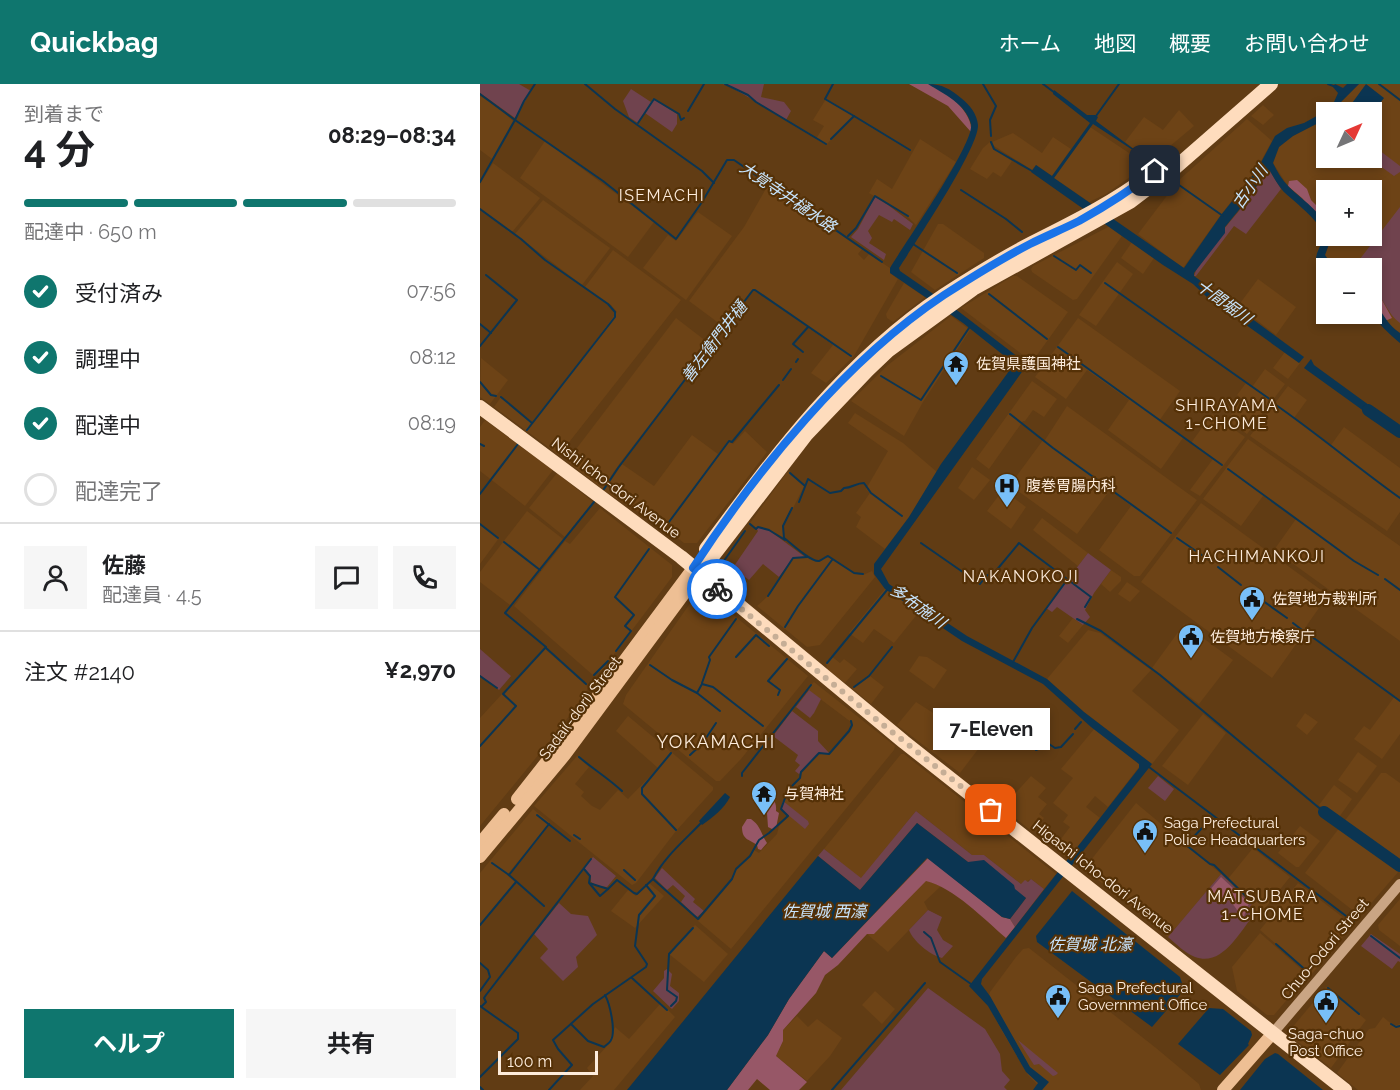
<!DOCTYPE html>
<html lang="ja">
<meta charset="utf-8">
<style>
body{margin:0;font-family:Raleway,"Noto Sans JP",sans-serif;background:#f6f6f6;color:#202124;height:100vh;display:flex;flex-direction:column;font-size:22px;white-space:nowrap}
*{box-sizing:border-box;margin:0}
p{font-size:20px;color:#757577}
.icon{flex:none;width:33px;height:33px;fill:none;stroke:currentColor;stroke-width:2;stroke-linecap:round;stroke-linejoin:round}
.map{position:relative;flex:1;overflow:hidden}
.panel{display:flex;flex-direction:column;background:#fff;width:480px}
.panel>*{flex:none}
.needle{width:39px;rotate:46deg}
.tools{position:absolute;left:836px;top:18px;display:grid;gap:12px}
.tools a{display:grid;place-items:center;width:66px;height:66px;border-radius:0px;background:#fff;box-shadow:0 3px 9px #0003;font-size:30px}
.scale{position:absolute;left:18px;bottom:15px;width:100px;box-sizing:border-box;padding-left:6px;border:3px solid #fdecdc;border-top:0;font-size:16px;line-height:21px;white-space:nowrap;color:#fdecdc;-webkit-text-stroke:4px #553107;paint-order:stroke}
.pin{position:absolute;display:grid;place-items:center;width:51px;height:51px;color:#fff;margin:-26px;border-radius:12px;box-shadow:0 3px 9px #0006}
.courier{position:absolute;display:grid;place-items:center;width:60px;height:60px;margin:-30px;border:4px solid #1a73e8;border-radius:50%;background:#fff;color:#222;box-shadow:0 2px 8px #0007}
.bubble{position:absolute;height:42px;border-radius:0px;background:#fff;box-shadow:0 3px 9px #0003;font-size:20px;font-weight:700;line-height:42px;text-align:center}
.overview em{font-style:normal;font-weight:700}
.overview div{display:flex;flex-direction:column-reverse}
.overview{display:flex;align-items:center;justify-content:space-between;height:102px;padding:0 24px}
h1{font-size:39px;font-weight:700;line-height:45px}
.bar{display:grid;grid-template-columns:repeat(4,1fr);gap:9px 6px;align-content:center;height:72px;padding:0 24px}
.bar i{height:8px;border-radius:4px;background:#e0e0e0}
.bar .on{background:#0f766e}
.bar p{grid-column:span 4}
.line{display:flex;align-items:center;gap:15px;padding:0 24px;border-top:2px solid #e0e0e0}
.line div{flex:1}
.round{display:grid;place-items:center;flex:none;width:63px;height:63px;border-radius:0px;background:#f6f6f6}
ol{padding:0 24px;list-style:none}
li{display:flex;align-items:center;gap:18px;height:66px}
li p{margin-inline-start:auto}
li .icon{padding:6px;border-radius:50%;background:#0f766e;color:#fff;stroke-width:4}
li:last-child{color:#757577}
li i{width:33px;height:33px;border:3px solid #e0e0e0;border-radius:50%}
.cta{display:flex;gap:12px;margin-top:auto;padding:12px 24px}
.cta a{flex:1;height:69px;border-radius:0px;background:#0f766e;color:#fff;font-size:24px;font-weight:700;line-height:69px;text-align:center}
.cta a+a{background:#f6f6f6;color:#202124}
header{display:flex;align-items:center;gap:36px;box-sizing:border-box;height:84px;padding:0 30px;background:#0f766e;color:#fff}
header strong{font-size:28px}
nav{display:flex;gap:33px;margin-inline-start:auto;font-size:21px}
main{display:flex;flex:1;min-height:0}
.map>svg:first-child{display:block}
</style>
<header>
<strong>Quickbag</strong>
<nav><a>ホーム</a><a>地図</a><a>概要</a><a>お問い合わせ</a></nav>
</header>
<main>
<section class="panel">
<div class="overview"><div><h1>4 分</h1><p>到着まで</p></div><em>08:29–08:34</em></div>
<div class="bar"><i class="on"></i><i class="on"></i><i class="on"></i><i></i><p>配達中 · 650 m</p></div>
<ol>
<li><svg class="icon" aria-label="check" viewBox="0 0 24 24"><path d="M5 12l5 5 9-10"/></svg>受付済み<p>07:56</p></li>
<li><svg class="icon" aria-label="check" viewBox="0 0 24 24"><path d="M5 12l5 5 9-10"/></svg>調理中<p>08:12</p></li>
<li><svg class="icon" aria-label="check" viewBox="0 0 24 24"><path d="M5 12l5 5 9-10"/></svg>配達中<p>08:19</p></li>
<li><i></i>配達完了</li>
</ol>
<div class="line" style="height:108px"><a class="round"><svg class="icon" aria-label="person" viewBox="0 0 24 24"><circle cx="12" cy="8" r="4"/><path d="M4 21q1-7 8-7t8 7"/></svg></a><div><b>佐藤</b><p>配達員 · 4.5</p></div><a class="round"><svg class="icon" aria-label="chat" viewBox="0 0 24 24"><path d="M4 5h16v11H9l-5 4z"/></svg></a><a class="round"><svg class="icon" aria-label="phone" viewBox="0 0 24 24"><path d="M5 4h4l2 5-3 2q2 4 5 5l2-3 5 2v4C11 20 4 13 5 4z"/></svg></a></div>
<div class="line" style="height:78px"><div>注文 #2140</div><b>¥2,970</b></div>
<div class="cta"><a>ヘルプ</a><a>共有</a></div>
</section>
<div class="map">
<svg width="920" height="1006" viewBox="0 0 920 1006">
<rect width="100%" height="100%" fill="#613c14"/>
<g fill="#6d4316">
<path d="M879 0H920V249L905 237 898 222 891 213V184H854L845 171 852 152H891V106H846V141L842 134 808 102 793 79 799 63 805 58 813 52 846 35V74H891V28H851Z"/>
<path d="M0 12 19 24 33 37 12 75 0 66Z"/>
<path d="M346 15 374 31 346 61 336 55 344 42 333 36Z"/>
<path d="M783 21 794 31 783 41 771 32Z"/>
<path d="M699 26 714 42 671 78 645 58 664 33 683 46Z"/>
<path d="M767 35 792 57 776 86 740 132 703 184 658 150 698 97Z"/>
<path d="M610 43 667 81 626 110 609 118 574 94Z"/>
<path d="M533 49 562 69 573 53 591 65 572 92 556 81 552 86 514 62 512 58Z"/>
<path d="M440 55 476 78 436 141 426 131 389 109 397 95 412 105Z"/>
<path d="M65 57 174 138 148 173 40 94Z"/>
<path d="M510 58 514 65 532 77 521 93 513 88 507 95 490 85 503 64Z"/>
<path d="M13 79 60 114 33 147 29 148 0 124V100Z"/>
<path d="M288 101 382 165 378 170 384 176 389 170 410 184V189L418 195 374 272 346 299 331 289 353 261 276 207 272 206 244 243 209 217 264 143Z"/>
<path d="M63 116 130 164 102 201 35 150Z"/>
<path d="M218 128 252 152 206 216 163 184 188 151 196 157Z"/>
<path d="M458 140H463L504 169V174L455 206 431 188Z"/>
<path d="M630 142 642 152 597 215 593 216 552 188 551 185 553 182Z"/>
<path d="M652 158 674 174 663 190 641 174Z"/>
<path d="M133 166 201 216 79 371 14 323 21 313 52 338 58 333 137 228 131 221 105 203Z"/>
<path d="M637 178 653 190 616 242 599 231Z"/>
<path d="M533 192H537L588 228 552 278 481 224Z"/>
<path d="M778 195 816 223 796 251 758 222Z"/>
<path d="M424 199 445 213 413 238 407 234 406 230Z"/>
<path d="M471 232 490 246 443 318 424 352 371 317 408 281Z"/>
<path d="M196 234 231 261 140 379 122 405 87 377Z"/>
<path d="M598 234 700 307 679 337 703 354 681 385 628 346 649 316 607 286 586 315 555 293Z"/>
<path d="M805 268 820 279 808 295 793 284Z"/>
<path d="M1 274 28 296 10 320 0 313Z"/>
<path d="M785 285 805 300 767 350 747 336 762 315 757 311 766 299 772 303Z"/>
<path d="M552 297 577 315 564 333 553 326 545 337H543L509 385 496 375Z"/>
<path d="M808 302 827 316 814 334 851 361 864 343 920 384V428L907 447 770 352Z"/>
<path d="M587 322 717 416 660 492H654L619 466 651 422 630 406 597 450 530 401 563 356H565Z"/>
<path d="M375 329 423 359 457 388 429 433 405 465 376 443 381 433 376 429 390 409 386 405 408 367 368 339Z"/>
<path d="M732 330 765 353 720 412 710 406 733 375 711 359Z"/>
<path d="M5 336 73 386 45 422 0 387V343Z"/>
<path d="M265 347 287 368 217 459H204L182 442 124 407 142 380 174 402 212 351 238 370 248 357 253 360Z"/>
<path d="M768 355 920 462V557L794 466 816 435 783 412 761 442 723 415Z"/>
<path d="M492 383 510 396 494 416 478 404Z"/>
<path d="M308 387 324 402 303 444 305 454 289 446 278 442 276 444 270 439Z"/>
<path d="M77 389 113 418 85 453 49 424Z"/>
<path d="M523 406 546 423 531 445 507 427Z"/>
<path d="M721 419 848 511 825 544 824 549 792 594 661 498Z"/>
<path d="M120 424 192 481V493L122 586 114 592 34 522 85 457 90 460Z"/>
<path d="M47 427 83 455 30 521 0 498V488Z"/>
<path d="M562 434 608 469 598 482 553 446Z"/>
<path d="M0 439 19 454 0 480Z"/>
<path d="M346 472 375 490 383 491 392 487 395 493 340 561 327 563 277 522 288 512 313 474 328 473 336 477H340Z"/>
<path d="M631 486 641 493V497L630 508 621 500Z"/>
<path d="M647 498 660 507 650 518 638 510Z"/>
<path d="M405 505 439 528 414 559 394 545 383 559 369 549Z"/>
<path d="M229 511 328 592 261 675 240 697H236L143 620 146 611 211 518 216 512Z"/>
<path d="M593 534 603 541 588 559 579 552Z"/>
<path d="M704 540 753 576 719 620 672 584Z"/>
<path d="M608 546 620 549 671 586 652 607 699 646 672 680 604 628 567 595Z"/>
<path d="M64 564 108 603 104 613 69 658 0 742V663L13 649 0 661V634Z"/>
<path d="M351 572 360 579 364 575 377 585 365 599 347 585 346 579Z"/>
<path d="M439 572 447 573 467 586 454 605 429 587Z"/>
<path d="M390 592 404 603 391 620 373 605Z"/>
<path d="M334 598 415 662 414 666 251 865 218 837 252 796 256 786 271 772 274 766 279 769 297 750 299 742 309 732 301 725 303 717 308 707 320 694 321 689 339 670H350L370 648 373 642 371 638 327 605Z"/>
<path d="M915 612 920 616V650L902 675 874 655 884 642 890 646Z"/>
<path d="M436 618 469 639 499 664 480 689 417 641Z"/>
<path d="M825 629 838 638 827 651 816 642Z"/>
<path d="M723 630 746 649 708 701 682 682Z"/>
<path d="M148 632 233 703V706L196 747 156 799 152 801 54 722 97 672 109 683 95 700 104 708 101 712 112 722 120 726 138 706 148 715 178 684 136 647Z"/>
<path d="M615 644 659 680V683L628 723 615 712 606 723 620 734 588 775 574 764 590 743 583 738 588 731 573 719 593 694 581 685Z"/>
<path d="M878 668 897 682 877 709 858 696Z"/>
<path d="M421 670H424L576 790 564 805 551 795 541 800 504 771H492L436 727 381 795 344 765Z"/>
<path d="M901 689H906L920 699V786L880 832 825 789Z"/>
<path d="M551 692 566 704 558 713 567 720 559 730 564 734 553 748 522 724Z"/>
<path d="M854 701 872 715 857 736 839 721Z"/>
<path d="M656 719 741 790 688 853 667 834 609 789 607 785V781Z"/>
<path d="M53 725 70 739 27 791 35 798 0 840V789Z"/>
<path d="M820 742 840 757 819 783H816L798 769Z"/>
<path d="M773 764 810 793 778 833 769 828V824L772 820 747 796Z"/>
<path d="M446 796 461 802 444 818 448 826 408 868 387 850H394Z"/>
<path d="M169 799 184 812 155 844 131 827 148 806 156 812Z"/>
<path d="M818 799 873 841 831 891 780 846Z"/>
<path d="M920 815V862L899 846 898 841Z"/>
<path d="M215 841 248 870 224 898 189 870Z"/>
<path d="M780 849 828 891 794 931H787L757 907 752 883Z"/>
<path d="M549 864 676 964 719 1000 721 1006H563L548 991 523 949 507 919 510 908 536 873 543 865Z"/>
<path d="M846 903 886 936 851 984 811 952V945Z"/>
<path d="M395 907 415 925 402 940 382 921Z"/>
<path d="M181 919 195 933 134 1006H100L113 992 107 984 127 962 135 943 149 955Z"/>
<path d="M317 932 328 943 337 935 362 954 350 972 327 997 296 972 303 957V946Z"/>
<path d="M903 933 914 942 920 940V1006H878L857 989 889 945 895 944Z"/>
</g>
<g fill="#70434e">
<path d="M0 0H39L51 7 35 34 0 9Z"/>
<path d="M243 0H284L281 13 304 18 311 27 306 36C285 24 266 10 243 0Z"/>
<path d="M151 5 171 18 173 15 197 30V40L192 48 165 29 158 39 149 33 143 17Z"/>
<path d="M891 60 920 82V88L914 92 889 74H891Z"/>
<path d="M790 87 801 105 766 150 754 142 716 192H714C721 169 752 136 768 116 775 106 780 94 790 87Z"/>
<path d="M395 113 408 121 433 140 430 146 414 135 412 138 399 131 388 147 392 154 389 159 406 170 404 176 371 153 378 145Z"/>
<path d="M920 123V239C907 230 904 213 891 203V184H873Z"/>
<path d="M278 442 290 447 325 473 313 474 299 493 283 480 269 496 265 493 257 498 250 488 278 447 276 444Z"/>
<path d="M608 469 631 486 614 509 605 526 610 533 603 541 577 523 572 528 566 524Z"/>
<path d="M0 565 31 592 19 606 0 591Z"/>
<path d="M329 606 341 615 334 629 330 634 316 623Z"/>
<path d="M312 627 338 647V657L350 670H339L319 690 315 687 320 681 315 677 318 671 293 652Z"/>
<path d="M678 692 694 705 685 717 668 704Z"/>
<path d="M303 717 328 737 329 740 325 745 301 725Z"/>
<path d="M436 727 492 771H504L541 800 545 796 548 798 551 795 564 805 535 843 530 835 546 814 488 778 437 739 380 806 338 772 344 765 381 794Z"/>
<path d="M113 773 136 792 127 803 118 802 111 798V792L104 784Z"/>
<path d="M182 784 215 815 213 818 224 827 217 833 201 818 205 812 193 801 187 806 175 794Z"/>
<path d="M741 790 772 820 769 824V828L773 832C759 849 742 883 715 873 705 869 696 860 688 853Z"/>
<path d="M79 819 91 830 108 832 117 851 96 873 98 883 83 897 60 874 68 865 54 850Z"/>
<path d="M448 826 462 833 457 846 463 856 473 862 462 874C450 871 433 857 429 846Z"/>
<path d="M891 850 920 870V878L918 877 912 885 881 862Z"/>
<path d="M187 885 192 890 190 902 199 909V917L192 925 173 907 184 894V887Z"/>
<path d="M448 904 505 945 520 970 522 987 530 996 524 1003 527 1006H361Z"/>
<path d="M538 956 578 989 576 991 573 992 559 980 554 981Z"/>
</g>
<g fill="#975767">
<path d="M429 0C435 0 443 0 449 0 465 5 494 29 491 48L468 22Z"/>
<path d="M817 96 827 105 831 116 846 131V141L822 114 808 102 809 97Z"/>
<path d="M891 203 898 209 912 234 905 237 898 222 891 213Z"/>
<path d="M283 713C292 714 297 716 296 727L299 729 296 744 292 745 288 743 287 729 278 722V716Z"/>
<path d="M267 735H271C281 742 281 750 287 759L281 766 278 765 277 761C269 755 262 756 262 743Z"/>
<path d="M448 774 522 833 530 835 535 843 526 854C505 836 473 803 446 797L394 850H387L358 881 345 891 336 909 303 946V957L296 972 327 998 319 1006H290L277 995 268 1006H247L288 951 309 915 344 867 352 874Z"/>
<path d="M741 793 769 819 764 832H760C753 815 744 814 728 808Z"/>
</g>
<g fill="#0b3552">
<path d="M448 0C462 0 470 5 481 14 490 21 497 30 498 41 499 64 435 159 419 184L420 187 478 227 542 276 544 280V285L401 485 409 500 487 552 567 595 604 628 672 680 502 895 501 900 510 912 550 983 569 998 562 1006H553L558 999 546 988 508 922 489 902 659 684V680L611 643 563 600 482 557 405 505 394 490V480L429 433 461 380 532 283V278L483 239 410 189V184C423 162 495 59 491 40 486 20 464 10 448 0Z"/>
<path d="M855 0 863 4 867 0H879L851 28H846V35L813 52 799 63 793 79C797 87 802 96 809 103 824 118 846 129 846 152H852L845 171 854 184H846V187L836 174C837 166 843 159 843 152 844 140 811 115 803 107 798 101 794 94 790 87L785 90 767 116 745 143V149L714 189V192L735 207 729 215 713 200 683 181 551 88 556 81 572 92 610 39 573 10 574 6 607 31H615L618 33 616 37 671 78 613 40 574 94 704 184 741 131 777 86 795 52 807 44 824 39 844 28 854 18 858 9 853 3Z"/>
<path d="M886 0 904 14 891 31V28H870L867 26Z"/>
<path d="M740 211 824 273 819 279 734 218Z"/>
<path d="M891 214C902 226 906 240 920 249V259C904 245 891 235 891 214Z"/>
<path d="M831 275 834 281 904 332 899 338 824 284Z"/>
<path d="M245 709 250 713C244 725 233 733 222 741L219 737Z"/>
<path d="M437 739 488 778 504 776 534 801 535 805 546 814 530 835 522 833 447 774 352 874 344 867 309 915 288 951 247 1006H147L338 772 380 806Z"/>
<path d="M592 807 700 893 704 906 672 943 557 858 556 852Z"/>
<path d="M729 924 743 925 771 947 772 951 768 960 769 961 740 991 698 960Z"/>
<path d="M795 969 798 970 843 1006H760L785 975Z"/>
</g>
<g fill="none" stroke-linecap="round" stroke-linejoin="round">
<g stroke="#0b3552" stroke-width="2">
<path d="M105 0 135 25 222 87 234 99"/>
<path d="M245 0 268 11 276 18 346 60"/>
<path d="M503 0 516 22 510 36 511 52"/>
<path d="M563 0 575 9"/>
<path d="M848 0 856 3"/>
<path d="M899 0 920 16"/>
<path d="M0 10 35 36 44 17 55 0"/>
<path d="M208 27 224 0"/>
<path d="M374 32 430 66"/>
<path d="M616 32 639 0"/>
<path d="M158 39 174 15 199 30 201 36 204 34"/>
<path d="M351 55 374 32 345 15 353 0"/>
<path d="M511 58 514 65 552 87"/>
<path d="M0 98 35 36 123 97 196 155 222 118 247 76H254L402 178"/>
<path d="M699 101 743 132"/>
<path d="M481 106 526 135 542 148"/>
<path d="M0 125 41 155 65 176 128 220 135 228V233L47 346"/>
<path d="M368 152 376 144 395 112 428 132"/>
<path d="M433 160 477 189"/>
<path d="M574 172 596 186 600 181 611 189"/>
<path d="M625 199 791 316"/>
<path d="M509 210 567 255"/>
<path d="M0 240 11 249"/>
<path d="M0 262 37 216 6 191"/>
<path d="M578 263 742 381"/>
<path d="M323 268 313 260 328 243"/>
<path d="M316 278 318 275"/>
<path d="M401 292 441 316 489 244"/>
<path d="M303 296 311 285"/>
<path d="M0 298 11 311 16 312"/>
<path d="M21 313 52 339"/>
<path d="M796 321C839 351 878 384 920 414"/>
<path d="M530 330 573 364 691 449"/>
<path d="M0 360 4 362"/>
<path d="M748 385 874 477 898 491"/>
<path d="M310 389 325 402"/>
<path d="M124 405 138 384 273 206H275L371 272"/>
<path d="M0 410 38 360"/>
<path d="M319 418 328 395 350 409 361 407 364 404C372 404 376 399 384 399L391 409 422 432"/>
<path d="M0 440 18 454"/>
<path d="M270 440 276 445 278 443 289 446 305 456 304 454C311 459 330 478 339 477 342 476 345 473 348 472L374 489 383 490"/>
<path d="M186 442 249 357 252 358 299 301"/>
<path d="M304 454 303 442 312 424"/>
<path d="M697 454 732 478"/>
<path d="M24 458 60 486"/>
<path d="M441 459 500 500 506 492 515 488 539 459 611 513 605 523"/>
<path d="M738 483 761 501"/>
<path d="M905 495 920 506"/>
<path d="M246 497 241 493V481L265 447"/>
<path d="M769 507 807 534"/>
<path d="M288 512 313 474 327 473"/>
<path d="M597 535 621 547 680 591 844 728"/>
<path d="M813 539 822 546"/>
<path d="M305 543 318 522 352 476"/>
<path d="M831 552 920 617"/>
<path d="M66 564 106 600"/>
<path d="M136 567 151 547 145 542 154 531 135 513 169 465"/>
<path d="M256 573 276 551 289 562"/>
<path d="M533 578 552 544 587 496"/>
<path d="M347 579 407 506"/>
<path d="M170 581 192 596 217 609 240 627"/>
<path d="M114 591 128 577"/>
<path d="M0 592 17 604"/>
<path d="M222 599 230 576 229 573 256 535"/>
<path d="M374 603 389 592 412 563"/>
<path d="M217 609 222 600 233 603 283 642"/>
<path d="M298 611 300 606 288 597 307 575"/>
<path d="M595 645 601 638"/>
<path d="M0 662 36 622 23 610 66 563 25 529 114 418"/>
<path d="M556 666 569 660 575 664 581 663 593 650"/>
<path d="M191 669 162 704V710L196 746"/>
<path d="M210 671 222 660 236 639"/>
<path d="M99 673C113 685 128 694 142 707"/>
<path d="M669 683 874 838"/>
<path d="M262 692V689L331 601"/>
<path d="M57 731 90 757"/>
<path d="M222 738C205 756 184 773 173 795L218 835 252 795 256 785 270 772 279 756 289 749 308 732 301 725 308 706 320 694 321 688 339 669 349 670 369 647 372 641 371 637"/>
<path d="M722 744 706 761 730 780 734 781 772 818"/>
<path d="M94 751 100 755"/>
<path d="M12 779 29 791"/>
<path d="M104 785 110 792 109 799 128 805 137 796 154 809 157 810 173 795"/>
<path d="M144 786 155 796"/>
<path d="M110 800 120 812 128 805"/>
<path d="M64 822 29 791 69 740"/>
<path d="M0 841 36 798"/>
<path d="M444 848 451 854 460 878 491 900"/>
<path d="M891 852 920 874"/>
<path d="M796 860 829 889"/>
<path d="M0 879 8 886 10 893 0 907"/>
<path d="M152 894 187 926"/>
<path d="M848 904 879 930"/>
<path d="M0 922 38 949V955L0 993"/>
<path d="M2 922 6 918 4 914 6 911 111 775"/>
<path d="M191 922 196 917 197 913 187 906 189 870 213 844"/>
<path d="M911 940 916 943 920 942"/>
<path d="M92 941 108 957 124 963C126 961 130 959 131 956 136 947 130 920 125 911"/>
<path d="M0 1003 3 1006"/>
<path d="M69 1006 92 981 78 965 73 956 113 920 166 883 167 880 155 862 159 831 175 812 166 801"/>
<path d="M352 1006 445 899"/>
</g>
<g stroke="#0b3552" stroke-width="12">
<path d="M888 326 920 348"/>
<path d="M844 728 920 782"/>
</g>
<path stroke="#caa584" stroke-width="10" d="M793 949 920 800"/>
<g stroke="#eebf94" stroke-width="12">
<path d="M37 715 114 617 213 484"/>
<path d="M0 759 24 730"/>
<path d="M0 773 85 671 219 490"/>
<path d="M743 1006 793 949"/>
</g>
<g stroke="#fedcbd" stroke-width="14">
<path d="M0 323 201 473 424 658 865 1006"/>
<path d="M226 465C295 372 366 276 464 211 492 193 521 175 550 160 591 139 631 120 668 92"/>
<path d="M219 490 326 351 388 286 409 266 493 205 650 118 696 83 791 0"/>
</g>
</g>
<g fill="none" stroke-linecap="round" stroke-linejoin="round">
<path stroke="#c6ae96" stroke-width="6" stroke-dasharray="0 10.8" d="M237 505 402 640 511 726"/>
<path stroke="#1a73e8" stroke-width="8" d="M237 505 213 484C277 386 366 276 464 211 492 193 521 175 550 160 566 152 583 145 599 137 626 122 651 106 675 87"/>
</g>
<defs>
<symbol id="temple-pin" viewBox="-11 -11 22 30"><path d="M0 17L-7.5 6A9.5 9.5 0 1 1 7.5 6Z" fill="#78bff8" stroke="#553107"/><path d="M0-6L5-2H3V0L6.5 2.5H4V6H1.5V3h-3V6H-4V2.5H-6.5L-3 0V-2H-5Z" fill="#111"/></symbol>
<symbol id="hospital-pin" viewBox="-11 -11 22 30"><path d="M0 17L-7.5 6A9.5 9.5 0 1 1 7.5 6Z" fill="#78bff8" stroke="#553107"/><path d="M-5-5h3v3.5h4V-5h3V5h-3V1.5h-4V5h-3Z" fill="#111"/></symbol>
<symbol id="civic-pin" viewBox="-11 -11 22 30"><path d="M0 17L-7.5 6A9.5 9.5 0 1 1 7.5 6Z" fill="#78bff8" stroke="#553107"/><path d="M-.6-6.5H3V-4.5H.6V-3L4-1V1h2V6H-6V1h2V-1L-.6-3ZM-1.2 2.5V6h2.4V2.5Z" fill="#111"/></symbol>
</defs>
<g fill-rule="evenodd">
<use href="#temple-pin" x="461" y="265" width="30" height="40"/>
<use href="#hospital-pin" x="512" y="387" width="30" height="40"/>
<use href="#civic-pin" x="757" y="500" width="30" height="40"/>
<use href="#civic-pin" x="696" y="538" width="30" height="40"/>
<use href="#temple-pin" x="269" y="695" width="30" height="40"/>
<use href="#civic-pin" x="650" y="733" width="30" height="40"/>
<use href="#civic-pin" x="563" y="898" width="30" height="40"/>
<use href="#civic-pin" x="831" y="903" width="30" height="40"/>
</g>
<g text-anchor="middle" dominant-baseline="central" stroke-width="4.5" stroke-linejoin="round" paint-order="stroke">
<g font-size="15" fill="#fdecdc" stroke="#553107" text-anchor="start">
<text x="496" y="280">佐賀県護国神社</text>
<text x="546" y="402">腹巻胃腸内科</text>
<text x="792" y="515">佐賀地方裁判所</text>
<text x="730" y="553">佐賀地方検察庁</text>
<text x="304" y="710">与賀神社</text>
<text x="684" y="739">Saga Prefectural<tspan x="684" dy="17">Police Headquarters</tspan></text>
<text x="598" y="904">Saga Prefectural<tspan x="598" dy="17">Government Office</tspan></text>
<text x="846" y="950" text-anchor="middle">Saga-chuo<tspan x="846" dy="17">Post Office</tspan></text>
</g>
<g font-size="15" fill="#fdecdc" stroke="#553107">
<text transform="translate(136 404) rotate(37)">Nishi Icho-dori Avenue</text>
<text transform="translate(100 624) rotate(-53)">Sadai(-dori) Street</text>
<text transform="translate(623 793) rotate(38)">Higashi Icho-dori Avenue</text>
<text transform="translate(845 865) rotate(-50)">Chuo-Odori Street</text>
</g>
<g font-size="16" font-style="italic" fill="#c8e5fe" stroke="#553107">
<text transform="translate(770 103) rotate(-55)">古小川</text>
<text transform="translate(308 113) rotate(34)">大覚寺井樋水路</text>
<text transform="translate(744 218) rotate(36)">十間堀川</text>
<text transform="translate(234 258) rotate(-53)">善左衛門井樋</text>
<text transform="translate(438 522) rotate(35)">多布施川</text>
<text x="344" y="827">佐賀城 西濠</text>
<text x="610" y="860">佐賀城 北濠</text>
</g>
<g font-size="16" letter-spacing="1.5" fill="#fdecdc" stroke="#553107">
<text x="182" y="111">ISEMACHI</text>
<text x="747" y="321">SHIRAYAMA<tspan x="747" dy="18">1-CHOME</tspan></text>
<text x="777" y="472">HACHIMANKOJI</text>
<text x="541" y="492">NAKANOKOJI</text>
<text x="783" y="812">MATSUBARA<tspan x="783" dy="18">1-CHOME</tspan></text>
</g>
<g font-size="18" letter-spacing="1.5" fill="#fdecdc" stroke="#553107">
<text x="236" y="657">YOKAMACHI</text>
</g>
</g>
</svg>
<div class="tools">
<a><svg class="needle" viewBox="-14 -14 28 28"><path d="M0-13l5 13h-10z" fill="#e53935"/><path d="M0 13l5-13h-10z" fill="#757577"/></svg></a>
<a>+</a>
<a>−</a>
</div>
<div class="scale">100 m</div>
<div class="pin" style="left:511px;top:726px;background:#ea580c"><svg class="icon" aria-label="bag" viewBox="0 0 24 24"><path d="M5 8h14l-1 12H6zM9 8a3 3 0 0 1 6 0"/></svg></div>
<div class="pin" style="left:675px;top:87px;background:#1f2937"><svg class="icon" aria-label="home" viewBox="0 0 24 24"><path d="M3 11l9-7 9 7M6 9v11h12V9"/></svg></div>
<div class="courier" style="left:237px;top:505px"><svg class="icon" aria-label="bike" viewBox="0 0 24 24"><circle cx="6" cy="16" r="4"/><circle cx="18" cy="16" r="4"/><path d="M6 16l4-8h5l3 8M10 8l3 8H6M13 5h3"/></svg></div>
<div class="bubble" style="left:453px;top:624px;width:117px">7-Eleven</div>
</div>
</main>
